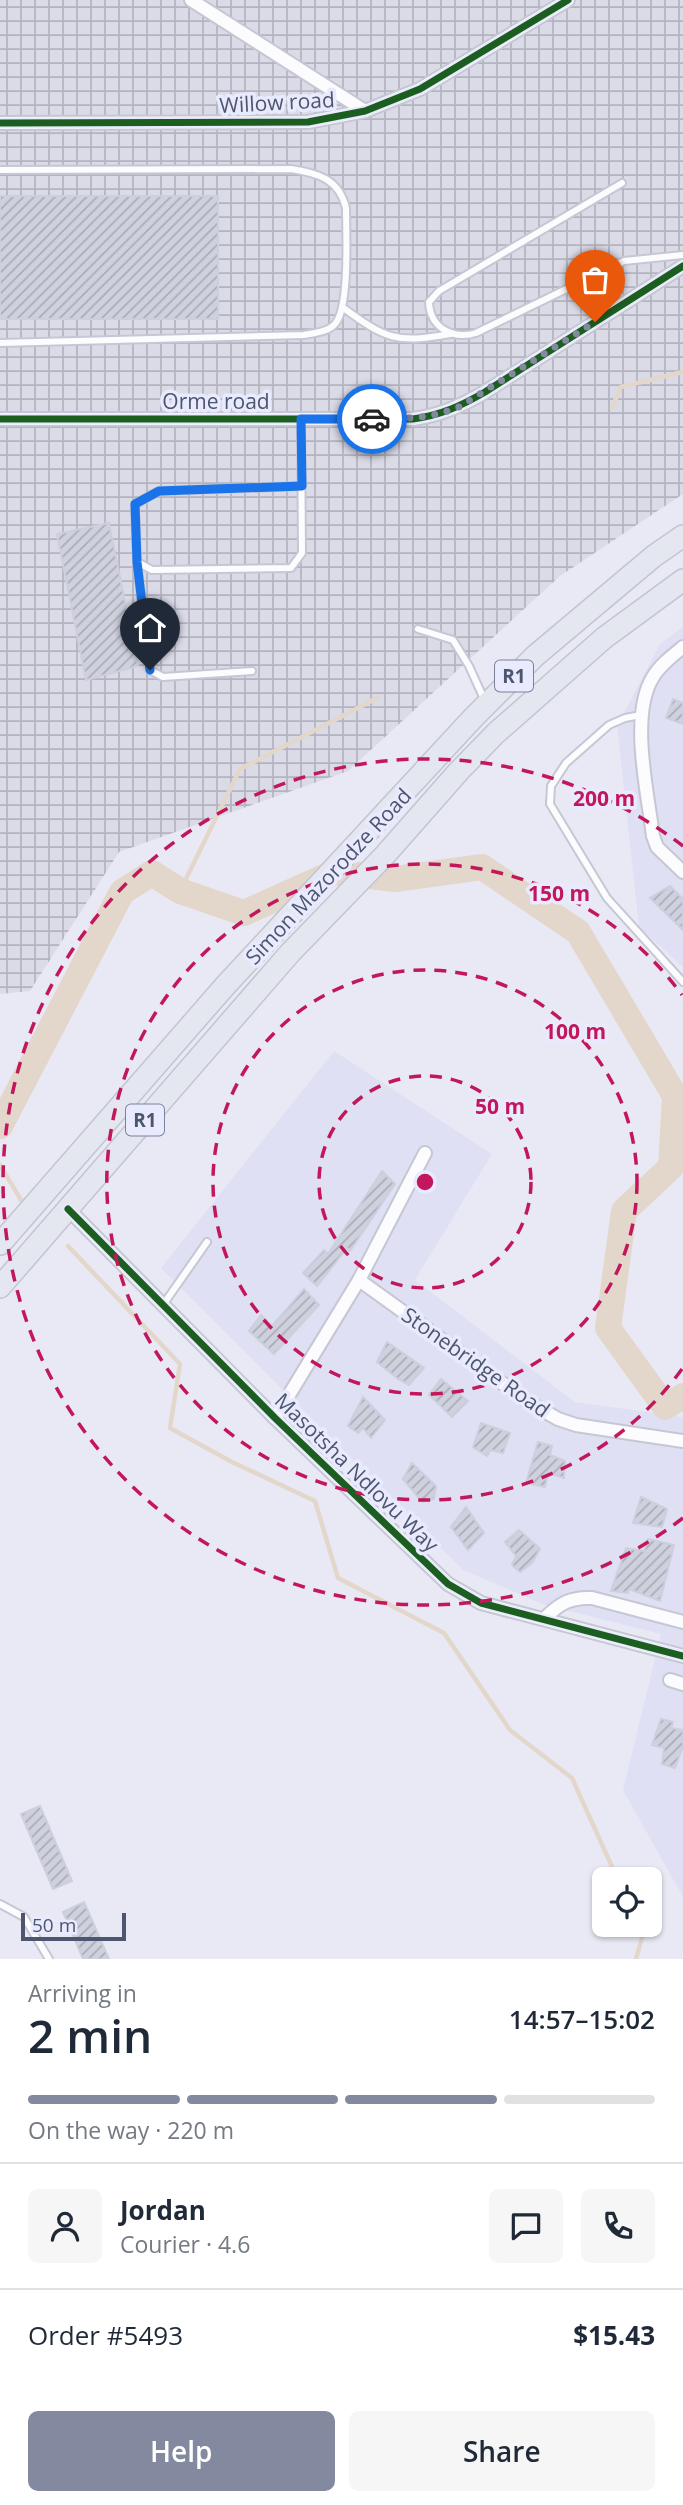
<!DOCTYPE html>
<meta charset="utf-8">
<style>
body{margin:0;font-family:"Open Sans",sans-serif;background:#f6f6f7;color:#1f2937;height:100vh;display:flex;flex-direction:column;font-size:26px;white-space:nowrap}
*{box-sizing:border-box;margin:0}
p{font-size:23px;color:#747a83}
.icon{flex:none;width:38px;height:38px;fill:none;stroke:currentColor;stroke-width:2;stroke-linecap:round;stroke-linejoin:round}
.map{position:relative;height:1959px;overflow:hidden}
.details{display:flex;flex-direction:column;background:#fff;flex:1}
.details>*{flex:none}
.buttons{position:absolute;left:592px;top:1867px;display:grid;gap:14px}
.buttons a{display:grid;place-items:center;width:70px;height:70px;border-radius:10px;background:#fff;box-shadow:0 2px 5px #0004;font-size:35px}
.scale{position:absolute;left:21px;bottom:18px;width:105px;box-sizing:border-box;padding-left:7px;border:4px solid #4c566f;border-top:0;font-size:19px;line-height:24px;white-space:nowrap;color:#4c566f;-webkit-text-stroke:5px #e9eafd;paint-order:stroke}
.pin{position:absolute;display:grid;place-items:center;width:60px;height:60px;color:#fff;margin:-72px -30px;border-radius:50% 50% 50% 0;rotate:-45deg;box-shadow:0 0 7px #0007}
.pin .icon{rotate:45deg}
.courier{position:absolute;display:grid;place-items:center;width:70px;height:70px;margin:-35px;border:5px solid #1a73e8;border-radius:50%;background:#fff;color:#222;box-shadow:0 2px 9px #0007}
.overview em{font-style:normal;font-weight:600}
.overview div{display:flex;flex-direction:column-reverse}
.overview{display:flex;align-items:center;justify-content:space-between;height:119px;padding:0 28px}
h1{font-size:46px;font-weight:600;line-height:52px}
.bar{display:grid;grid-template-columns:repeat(4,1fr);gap:10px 7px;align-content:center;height:84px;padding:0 28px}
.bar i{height:9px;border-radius:5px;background:#e0e1e3}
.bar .on{background:#83899e}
.bar p{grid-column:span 4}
.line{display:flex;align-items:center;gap:18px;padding:0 28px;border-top:2px solid #e0e1e3}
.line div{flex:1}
.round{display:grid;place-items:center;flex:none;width:74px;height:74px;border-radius:10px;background:#f6f6f7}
.action{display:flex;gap:14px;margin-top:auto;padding:14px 28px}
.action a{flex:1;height:80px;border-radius:10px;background:#83899e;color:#fff;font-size:28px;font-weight:600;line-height:80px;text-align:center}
.action a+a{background:#f6f6f7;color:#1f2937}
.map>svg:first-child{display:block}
</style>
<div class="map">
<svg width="683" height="1959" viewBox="0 0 683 1959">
<defs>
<pattern id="industrial-grid" width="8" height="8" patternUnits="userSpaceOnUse" patternTransform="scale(1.75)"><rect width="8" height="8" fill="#dadbe7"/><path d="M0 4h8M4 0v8" fill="none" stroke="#b3b4bf"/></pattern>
<pattern id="building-hatch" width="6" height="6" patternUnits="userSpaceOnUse" patternTransform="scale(1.75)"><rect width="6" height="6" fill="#cfd1de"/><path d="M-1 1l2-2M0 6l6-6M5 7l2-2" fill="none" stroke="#aaacb8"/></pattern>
</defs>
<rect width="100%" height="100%" fill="#e9e9f5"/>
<g fill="#dfe0f4">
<path d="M683 627V967L639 927 617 726 660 644Z"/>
<path d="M334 1051 492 1154 415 1280 575 1402 683 1417V1897L623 1790 661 1634 545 1605 463 1570 161 1268Z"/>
</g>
<path fill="url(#industrial-grid)" d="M0 0H683V494L560 576 348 771 119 852 30 991 0 994Z"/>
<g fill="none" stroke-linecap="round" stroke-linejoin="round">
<g stroke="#e3d7cc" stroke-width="4.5">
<path d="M612 408 621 387 683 372"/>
<path d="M180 891 240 769 377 698"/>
<path d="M0 1165 21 1200"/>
<path d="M68 1246 180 1364 170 1428 232 1462 315 1501 338 1578 444 1633 510 1730 572 1778 618 1880"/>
<path d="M636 1959 643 1934 639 1925"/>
</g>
<path stroke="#e3d7cc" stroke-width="26" d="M0 1126 122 892 152 873 180 891 244 913 335 872 395 879 482 867 578 932 675 1096 671 1167 624 1211 608 1328 665 1407 683 1396"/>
</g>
<g fill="url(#building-hatch)" stroke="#cccfdd" stroke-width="2">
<rect x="0" y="196" width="218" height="123"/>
<path d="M109 523 138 666 86 680 57 534Z"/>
<path d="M673 699 683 703V724L666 718Z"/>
<path d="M670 886 683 899V930L650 898Z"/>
<path d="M382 1171 395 1184 350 1251 347 1248 317 1286 303 1273 324 1250 328 1254Z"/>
<path d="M304 1289 319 1305 274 1354 249 1331 261 1315 272 1326Z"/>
<path d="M387 1342 424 1368 409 1385 398 1379 377 1362Z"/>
<path d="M441 1379 468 1401 452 1417 429 1395Z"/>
<path d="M363 1397 385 1420 371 1438 363 1428 358 1433 348 1426Z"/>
<path d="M481 1423 510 1433 503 1453 491 1450 487 1456 473 1447Z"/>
<path d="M538 1442 552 1446 550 1455 565 1461 564 1478 548 1473 545 1487 526 1483Z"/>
<path d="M412 1463 436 1486 434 1499 422 1502 403 1479Z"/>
<path d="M641 1497 667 1509 662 1527 633 1523Z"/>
<path d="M466 1507 484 1533 468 1550 451 1527Z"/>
<path d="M519 1530 540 1549 532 1563 520 1572 512 1565 516 1556 505 1542Z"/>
<path d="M648 1539 674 1545 660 1601 629 1589 628 1593 611 1591 626 1548 644 1551Z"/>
<path d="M661 1719 673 1722 671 1728 683 1730V1746L675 1768 662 1764 664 1748 652 1745Z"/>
<path d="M40 1806 72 1881 53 1889 21 1814Z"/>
<path d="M84 1902 109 1959H83L63 1912Z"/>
</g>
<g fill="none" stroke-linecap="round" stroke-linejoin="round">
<defs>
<g id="service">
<path d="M0 170 291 169C318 173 339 179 346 208 346 232 350 307 335 324 328 332 314 333 304 335L0 343"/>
<path d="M622 183 439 291 429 302C430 328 453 340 476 333L624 261 683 255"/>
<path d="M342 307C386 339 396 344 450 334"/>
<path d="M301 419 302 553 291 568 152 570 137 562 135 504 159 491 302 486"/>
<path d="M137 562 150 670 163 677 252 671"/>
<path d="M418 629 453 640 469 666 484 699"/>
<path d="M641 715 625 718 609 725 566 763 551 786 550 804 607 898 683 982"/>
<path d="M163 1305 207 1242"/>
<path d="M0 1904 24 1917 49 1959"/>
</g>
<g id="minor">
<path d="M191 0 365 111"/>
<path d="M0 123 308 122 365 111 420 89 568 0"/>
<path d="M0 419H413C441 415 461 406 485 392L683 266"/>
<path d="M683 647C672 656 660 665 653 677 629 715 648 794 653 836L657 847 683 872"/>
<path d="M68 1209 275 1418 448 1584 481 1603 683 1656"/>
<path d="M359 1280 527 1401 558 1419 576 1425 683 1441"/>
<path d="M275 1418 359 1280 425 1153"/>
<path d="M545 1618C560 1603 571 1597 592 1598L683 1622"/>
<path d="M670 1680 683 1684"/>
</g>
<g id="trunk">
<path d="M0 1244 225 986 473 718 535 656 654 556 683 536"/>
<path d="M0 1287 290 953 385 855 459 771 496 733 604 638 683 580"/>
</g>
</defs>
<use href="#service" stroke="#c5c7d3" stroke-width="10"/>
<use href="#minor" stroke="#c5c7d3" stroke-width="16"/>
<use href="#trunk" stroke="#c2c5d0" stroke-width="24"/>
<use href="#service" stroke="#fcfcfe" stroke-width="6"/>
<use href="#minor" stroke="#fcfcfe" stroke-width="12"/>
<use href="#trunk" stroke="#e4e6f0" stroke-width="21"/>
<defs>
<g id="cycleway">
<path d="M0 123 308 122 365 111 420 89 568 0"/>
<path d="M0 419H413C441 415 461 406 485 392L683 266"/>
<path d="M68 1209 275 1418 448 1584 481 1603 683 1656"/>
</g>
</defs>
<use href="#cycleway" stroke="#e9eafd" stroke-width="11"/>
<use href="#cycleway" stroke="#1b5e20" stroke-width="7"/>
</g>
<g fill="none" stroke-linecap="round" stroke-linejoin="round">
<path stroke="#83899e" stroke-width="7" stroke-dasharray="0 12.6" d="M372 419C403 419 430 419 459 407L595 322"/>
<path stroke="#1a73e8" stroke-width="9" d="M150 670 137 562 135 504 159 491 302 486 301 419H372"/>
</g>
<g fill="none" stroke="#c2185b" stroke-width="3.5" stroke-dasharray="12 9">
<circle cx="425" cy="1182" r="106"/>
<circle cx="425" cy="1182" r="212"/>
<path d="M682 1369A318 318 0 1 1 682 995"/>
<path d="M683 1518A423 423 0 1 1 683 846"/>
</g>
<g text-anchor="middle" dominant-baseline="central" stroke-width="7" stroke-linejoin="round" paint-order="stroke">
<g fill="#e9eafd" stroke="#7b829a" stroke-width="2">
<rect x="495" y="660.5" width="38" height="31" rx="5"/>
<rect x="126" y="1104.5" width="38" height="31" rx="5"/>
</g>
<g font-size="19" font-weight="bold" fill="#4c566f">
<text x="514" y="676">R1</text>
<text x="145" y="1120">R1</text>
</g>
<g font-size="21" fill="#4c566f" stroke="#e9eafd">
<text transform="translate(277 102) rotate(-3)">Willow road</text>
<text x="216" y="401">Orme road</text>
<text transform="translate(328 876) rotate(-47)">Simon Mazorodze Road</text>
<text transform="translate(476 1362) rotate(35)">Stonebridge Road</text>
<text transform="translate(357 1472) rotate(44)">Masotsha Ndlovu Way</text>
</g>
</g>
<circle cx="425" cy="1182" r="10" fill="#c2185b" stroke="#e9eafd" stroke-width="3.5"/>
<g font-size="21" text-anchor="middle" font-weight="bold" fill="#c2185b" stroke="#e9eafd" stroke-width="7" stroke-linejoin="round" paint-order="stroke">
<text x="604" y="806">200 m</text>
<text x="559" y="901">150 m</text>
<text x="575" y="1039">100 m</text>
<text x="500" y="1114">50 m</text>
</g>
</svg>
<div class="buttons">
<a><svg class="icon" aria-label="locate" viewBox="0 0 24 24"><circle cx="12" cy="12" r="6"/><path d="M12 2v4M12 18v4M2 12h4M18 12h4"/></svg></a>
</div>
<div class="scale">50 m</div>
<div class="pin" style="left:595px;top:322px;background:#ea580c"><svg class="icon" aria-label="bag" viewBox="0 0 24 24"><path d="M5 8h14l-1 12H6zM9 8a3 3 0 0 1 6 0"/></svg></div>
<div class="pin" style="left:150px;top:670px;background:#1f2937"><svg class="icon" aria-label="home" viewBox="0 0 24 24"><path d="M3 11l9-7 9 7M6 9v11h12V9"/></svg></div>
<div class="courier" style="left:372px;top:419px"><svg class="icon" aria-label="car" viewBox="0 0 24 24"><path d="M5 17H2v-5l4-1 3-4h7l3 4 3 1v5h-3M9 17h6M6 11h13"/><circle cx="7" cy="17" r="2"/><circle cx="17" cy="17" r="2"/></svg></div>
</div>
<section class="details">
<div class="overview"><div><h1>2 min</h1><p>Arriving in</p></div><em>14:57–15:02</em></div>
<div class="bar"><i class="on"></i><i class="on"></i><i class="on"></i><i></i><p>On the way · 220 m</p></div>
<div class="line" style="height:126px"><a class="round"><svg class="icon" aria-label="person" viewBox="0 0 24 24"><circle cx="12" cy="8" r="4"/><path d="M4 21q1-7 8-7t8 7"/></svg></a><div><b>Jordan</b><p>Courier · 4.6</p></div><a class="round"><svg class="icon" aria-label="chat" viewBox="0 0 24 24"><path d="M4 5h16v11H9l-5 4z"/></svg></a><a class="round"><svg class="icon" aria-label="phone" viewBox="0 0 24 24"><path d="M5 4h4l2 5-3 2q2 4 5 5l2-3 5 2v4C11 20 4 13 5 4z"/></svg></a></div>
<div class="line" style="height:91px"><div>Order #5493</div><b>$15.43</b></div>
<div class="action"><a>Help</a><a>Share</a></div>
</section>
